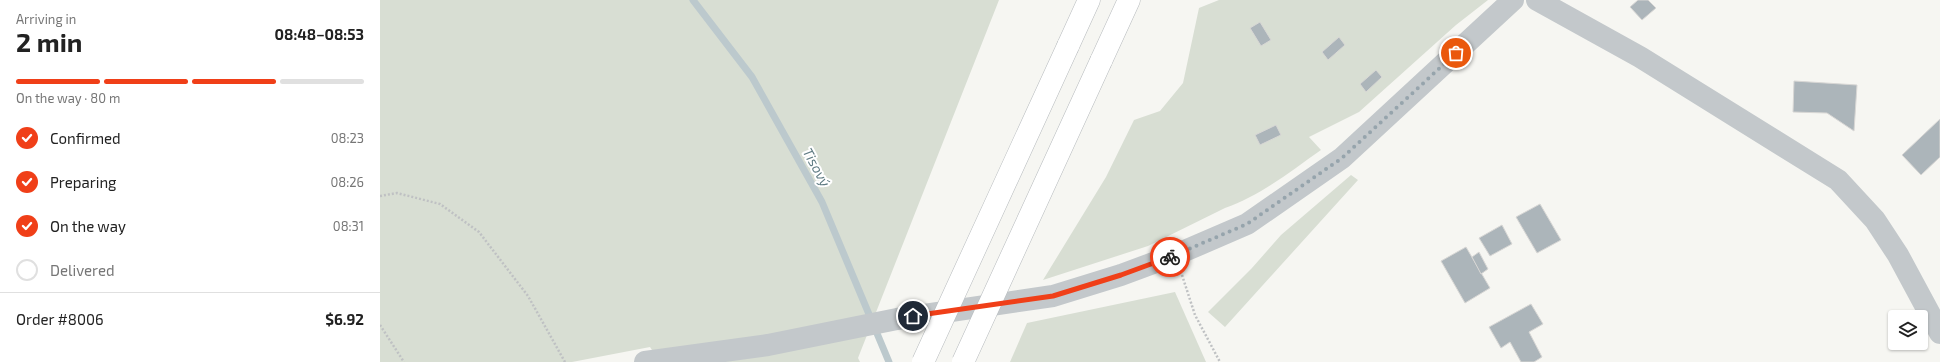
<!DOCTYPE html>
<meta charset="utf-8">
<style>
body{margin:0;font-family:"Exo 2",sans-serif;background:#f6f6f6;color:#222;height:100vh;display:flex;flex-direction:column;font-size:15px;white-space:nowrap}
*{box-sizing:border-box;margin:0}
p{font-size:13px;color:#767676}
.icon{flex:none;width:22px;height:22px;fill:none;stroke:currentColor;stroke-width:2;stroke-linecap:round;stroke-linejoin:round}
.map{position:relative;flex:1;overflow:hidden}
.side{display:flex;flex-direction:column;background:#fff;width:380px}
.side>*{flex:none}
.buttons{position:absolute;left:1508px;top:310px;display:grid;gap:8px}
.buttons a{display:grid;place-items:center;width:40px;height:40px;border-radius:4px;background:#fff;box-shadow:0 1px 3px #0004;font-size:20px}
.pin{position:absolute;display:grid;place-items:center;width:34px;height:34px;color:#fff;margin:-17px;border:2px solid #fff;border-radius:50%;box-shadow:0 1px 4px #0007}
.courier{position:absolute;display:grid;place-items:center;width:40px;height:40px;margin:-20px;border:3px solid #f03f18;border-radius:50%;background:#fff;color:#222;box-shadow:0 1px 5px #0007}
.headline em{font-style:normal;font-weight:700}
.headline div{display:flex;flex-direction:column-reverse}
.headline{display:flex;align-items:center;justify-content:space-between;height:68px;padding:0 16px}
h1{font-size:26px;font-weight:700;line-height:30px}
.bar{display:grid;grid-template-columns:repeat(4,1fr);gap:6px 4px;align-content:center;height:48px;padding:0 16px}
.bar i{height:5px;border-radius:3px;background:#e0e0e0}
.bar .current{background:#f03f18}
.bar p{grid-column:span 4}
.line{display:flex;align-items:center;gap:10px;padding:0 16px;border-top:1px solid #e0e0e0}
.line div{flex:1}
ol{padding:0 16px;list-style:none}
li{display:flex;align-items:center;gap:12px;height:44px}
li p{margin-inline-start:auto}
li .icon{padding:4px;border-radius:50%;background:#f03f18;color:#fff;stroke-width:4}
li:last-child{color:#767676}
li i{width:22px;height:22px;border:2px solid #e0e0e0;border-radius:50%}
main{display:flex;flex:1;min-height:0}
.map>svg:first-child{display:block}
</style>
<main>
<section class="side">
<div class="headline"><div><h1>2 min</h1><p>Arriving in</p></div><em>08:48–08:53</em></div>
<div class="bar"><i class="current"></i><i class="current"></i><i class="current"></i><i></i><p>On the way · 80 m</p></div>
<ol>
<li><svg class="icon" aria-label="check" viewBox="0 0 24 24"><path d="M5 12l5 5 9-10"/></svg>Confirmed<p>08:23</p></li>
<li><svg class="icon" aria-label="check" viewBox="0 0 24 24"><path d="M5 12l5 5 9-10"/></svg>Preparing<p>08:26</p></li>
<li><svg class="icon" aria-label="check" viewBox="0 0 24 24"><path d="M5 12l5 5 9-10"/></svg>On the way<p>08:31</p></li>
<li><i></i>Delivered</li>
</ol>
<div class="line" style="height:52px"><div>Order #8006</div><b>$6.92</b></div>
</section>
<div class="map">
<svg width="1560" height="362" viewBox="0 0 1560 362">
<rect width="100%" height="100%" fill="#f6f6f2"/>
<g fill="#d8ded3">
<path d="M0 0H619L478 358 480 362H280L270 347 192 362H0Z"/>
<path d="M839 0H1108L1076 25 979 112 929 137 941 150C911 171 880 196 845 208L768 246 663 280 726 177 754 120 780 111 803 83 819 8Z"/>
<path d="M971 175 978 180 845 327 828 312 872 268 901 235Z"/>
<path d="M795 292 826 362H630L647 323Z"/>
</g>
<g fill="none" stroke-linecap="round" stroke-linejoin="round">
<path stroke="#bcc9cd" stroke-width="7" d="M313 0 372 77 442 202 509 362"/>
</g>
<g fill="#acb5ba" stroke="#d8d7d5">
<path d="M1258 0H1268L1276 8 1262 20 1250 7Z"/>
<path d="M880 22 891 40 881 46 870 28Z"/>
<path d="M959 37 965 45 948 60 942 52Z"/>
<path d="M996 70 1002 77 986 92 980 84Z"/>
<path d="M1414 81 1477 85 1474 131 1447 113 1413 112Z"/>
<path d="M1560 119V157L1541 175 1522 155Z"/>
<path d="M896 125 901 135 880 145 875 135Z"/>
<path d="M1160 204 1181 240 1157 253 1136 217Z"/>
<path d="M1122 225 1132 244 1110 256 1099 238Z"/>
<path d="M1086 247 1110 288 1085 303 1061 261Z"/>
<path d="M1099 252 1108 269 1101 274 1092 257Z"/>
<path d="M1151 304 1163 324 1149 332 1162 357 1154 362H1141L1130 342 1121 348 1109 327Z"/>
</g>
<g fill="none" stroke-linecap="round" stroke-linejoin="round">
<defs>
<g id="highway">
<path d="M688 46 709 0"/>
<path d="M721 61 749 0"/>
</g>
</defs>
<use href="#highway" stroke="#b7bbbe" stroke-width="23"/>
<g stroke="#bfc1c3" stroke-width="2.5" stroke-dasharray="2 2" stroke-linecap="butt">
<path d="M0 196 17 193 60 204 99 232 148 296 185 362"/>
<path d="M802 275 815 315 840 362"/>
<path d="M0 325 24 362"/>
</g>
<g stroke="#c3c8cb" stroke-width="22">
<path d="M1157 0 1260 57 1458 180 1495 220 1518 255 1560 333"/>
<path d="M265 362 388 345 517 319 673 296 741 275 795 255 867 224 962 158 1133 0"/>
</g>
<use href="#highway" stroke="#fff" stroke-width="22"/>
<defs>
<g id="highway-bridge">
<path d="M543 362 688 46"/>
<path d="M583 362 721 61"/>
</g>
</defs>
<use href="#highway-bridge" stroke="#b7bbbe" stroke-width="23" stroke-linecap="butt"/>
<use href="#highway-bridge" stroke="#fff" stroke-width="22"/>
</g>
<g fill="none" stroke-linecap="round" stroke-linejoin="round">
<path stroke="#96a4ac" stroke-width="4" stroke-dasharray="0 7.2" d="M790 257 867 224 962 158 1076 53"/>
<path stroke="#f03f18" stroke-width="5" d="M533 316 673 296 741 275 790 257"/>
</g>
<g text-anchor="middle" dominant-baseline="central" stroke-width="4" stroke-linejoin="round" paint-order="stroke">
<g font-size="14" font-style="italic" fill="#5f7b83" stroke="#fff">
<text transform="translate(437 167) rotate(61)">Tisový</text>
</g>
</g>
</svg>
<div class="buttons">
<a><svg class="icon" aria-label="layers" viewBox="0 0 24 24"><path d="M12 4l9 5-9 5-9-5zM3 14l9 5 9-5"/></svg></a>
</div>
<div class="pin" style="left:1076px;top:53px;background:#ea580c"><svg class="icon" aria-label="bag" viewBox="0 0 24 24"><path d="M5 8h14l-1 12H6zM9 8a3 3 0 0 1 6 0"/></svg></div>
<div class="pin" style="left:533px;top:316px;background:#1f2937"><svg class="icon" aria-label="home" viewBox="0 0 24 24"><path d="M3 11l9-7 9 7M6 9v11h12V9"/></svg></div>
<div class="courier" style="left:790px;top:257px"><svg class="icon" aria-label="bike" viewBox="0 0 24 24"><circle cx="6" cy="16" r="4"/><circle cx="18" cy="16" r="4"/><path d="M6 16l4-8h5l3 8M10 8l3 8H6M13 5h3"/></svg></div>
</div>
</main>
